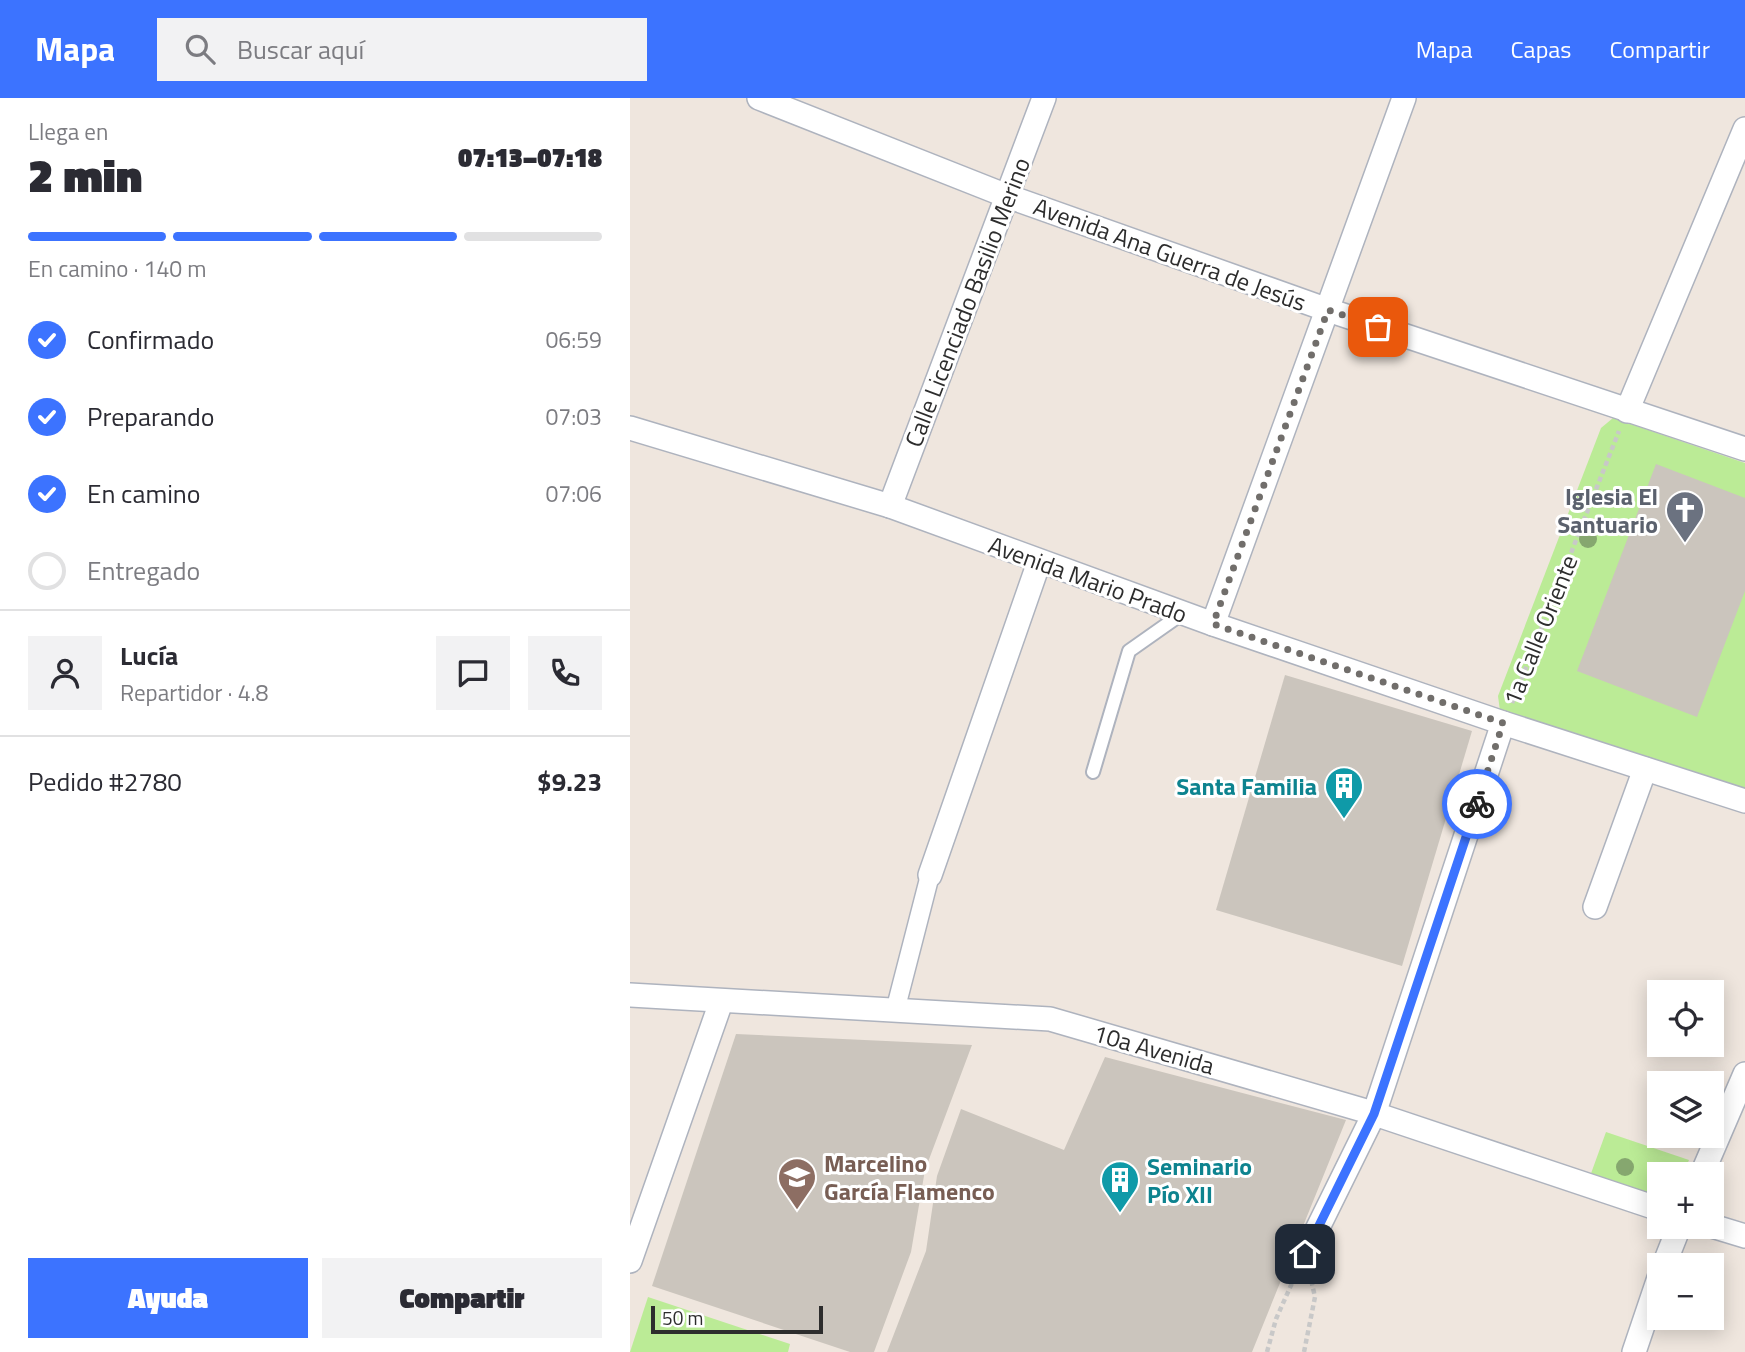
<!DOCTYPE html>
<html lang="es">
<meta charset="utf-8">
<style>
body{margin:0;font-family:"Titillium Web",sans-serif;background:#f2f2f3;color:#2b2b33;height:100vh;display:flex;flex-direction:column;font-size:26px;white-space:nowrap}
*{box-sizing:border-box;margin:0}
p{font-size:23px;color:#7c7c81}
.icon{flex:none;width:38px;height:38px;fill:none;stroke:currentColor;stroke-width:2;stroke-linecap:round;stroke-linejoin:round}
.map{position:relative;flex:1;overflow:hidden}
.drawer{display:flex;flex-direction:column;background:#fff;width:630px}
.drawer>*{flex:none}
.controls{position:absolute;left:1017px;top:882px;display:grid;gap:14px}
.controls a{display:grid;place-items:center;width:77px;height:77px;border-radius:0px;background:#fff;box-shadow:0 4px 18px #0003;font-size:35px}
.scale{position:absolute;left:21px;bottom:18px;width:172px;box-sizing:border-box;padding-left:7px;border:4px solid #2d2d2d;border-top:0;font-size:19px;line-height:24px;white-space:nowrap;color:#2d2d2d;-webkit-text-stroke:5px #fff;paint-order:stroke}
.pin{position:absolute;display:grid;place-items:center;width:60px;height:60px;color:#fff;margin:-30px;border-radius:14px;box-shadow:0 4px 10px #0006}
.courier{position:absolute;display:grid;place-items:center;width:70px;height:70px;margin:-35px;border:5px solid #3c73ff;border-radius:50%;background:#fff;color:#222;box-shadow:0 2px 9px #0007}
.summary em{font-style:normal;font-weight:800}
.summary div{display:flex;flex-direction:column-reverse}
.summary{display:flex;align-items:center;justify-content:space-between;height:119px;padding:0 28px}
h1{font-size:46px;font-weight:800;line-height:52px}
.bar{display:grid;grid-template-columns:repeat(4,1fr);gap:10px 7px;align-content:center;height:84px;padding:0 28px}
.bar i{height:9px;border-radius:5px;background:#e1e1e2}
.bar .current{background:#3c73ff}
.bar p{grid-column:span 4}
.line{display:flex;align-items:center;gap:18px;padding:0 28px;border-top:2px solid #e1e1e2}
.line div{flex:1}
.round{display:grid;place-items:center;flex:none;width:74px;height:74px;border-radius:0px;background:#f2f2f3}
ol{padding:0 28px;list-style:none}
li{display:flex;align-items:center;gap:21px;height:77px}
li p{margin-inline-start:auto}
li .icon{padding:7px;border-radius:50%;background:#3c73ff;color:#fff;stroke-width:4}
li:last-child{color:#7c7c81}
li i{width:38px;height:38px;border:4px solid #e1e1e2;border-radius:50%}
.button{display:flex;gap:14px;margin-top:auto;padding:14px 28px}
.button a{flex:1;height:80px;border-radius:0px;background:#3c73ff;color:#fff;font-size:28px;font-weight:800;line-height:80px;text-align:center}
.button a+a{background:#f2f2f3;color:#2b2b33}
header{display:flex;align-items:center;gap:42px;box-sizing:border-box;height:98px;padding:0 35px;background:#3c73ff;color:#fff}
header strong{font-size:33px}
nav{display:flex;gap:38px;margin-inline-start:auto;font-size:24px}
.search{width:490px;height:63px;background:#f2f2f3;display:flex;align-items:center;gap:18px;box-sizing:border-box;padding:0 24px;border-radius:0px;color:#7c7c81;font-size:26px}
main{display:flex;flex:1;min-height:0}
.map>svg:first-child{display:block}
</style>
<header>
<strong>Mapa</strong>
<div class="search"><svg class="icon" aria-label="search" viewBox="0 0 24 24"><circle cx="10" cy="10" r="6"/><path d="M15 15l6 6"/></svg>Buscar aquí</div>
<nav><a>Mapa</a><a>Capas</a><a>Compartir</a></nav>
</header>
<main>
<section class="drawer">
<div class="summary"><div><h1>2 min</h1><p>Llega en</p></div><em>07:13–07:18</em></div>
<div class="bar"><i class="current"></i><i class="current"></i><i class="current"></i><i></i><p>En camino · 140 m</p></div>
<ol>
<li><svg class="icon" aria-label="check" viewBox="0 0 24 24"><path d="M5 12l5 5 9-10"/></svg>Confirmado<p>06:59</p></li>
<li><svg class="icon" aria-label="check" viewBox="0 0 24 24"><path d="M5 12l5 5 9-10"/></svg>Preparando<p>07:03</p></li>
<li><svg class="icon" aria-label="check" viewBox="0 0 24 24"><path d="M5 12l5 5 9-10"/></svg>En camino<p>07:06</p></li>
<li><i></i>Entregado</li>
</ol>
<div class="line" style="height:126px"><a class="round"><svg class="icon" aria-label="person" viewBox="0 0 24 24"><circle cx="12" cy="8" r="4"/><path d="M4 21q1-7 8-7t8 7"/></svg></a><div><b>Lucía</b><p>Repartidor · 4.8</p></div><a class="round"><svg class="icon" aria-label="chat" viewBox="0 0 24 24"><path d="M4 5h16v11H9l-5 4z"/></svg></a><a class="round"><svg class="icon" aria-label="phone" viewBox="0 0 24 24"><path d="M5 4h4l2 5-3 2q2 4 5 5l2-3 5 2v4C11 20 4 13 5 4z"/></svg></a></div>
<div class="line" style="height:91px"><div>Pedido #2780</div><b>$9.23</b></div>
<div class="button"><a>Ayuda</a><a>Compartir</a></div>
</section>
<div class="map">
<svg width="1115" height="1254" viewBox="0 0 1115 1254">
<rect width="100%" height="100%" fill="#efe6de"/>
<g fill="#bbeb96">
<path d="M983 320 1115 365V695L870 613 868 598 971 330Z"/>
<path d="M976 1034 1059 1062 1053 1076H1029V1104L959 1081Z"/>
<path d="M18 1199 160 1246 158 1254H0Z"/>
</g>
<g fill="#cbc5bd">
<path d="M1026 366 1115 400V493L1067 619 947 573Z"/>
<path d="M655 577 842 633 772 868 586 812Z"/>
<path d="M106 936 342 947 295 1072 281 1154 244 1254H220L22 1188Z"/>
<path d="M475 959 716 1022 622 1254H257L296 1153 307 1078 331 1011 434 1052Z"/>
</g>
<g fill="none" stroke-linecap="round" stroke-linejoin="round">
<defs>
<path id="service" d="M463 674 499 553 553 515"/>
<path id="pedestrian" d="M265 913 300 777"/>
<g id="minor">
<path d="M129 0 377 98 698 212 1115 351"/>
<path d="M997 313 1115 31"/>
<path d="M0 330 260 408 583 526 873 625 1115 703"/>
<path d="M260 408 414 0"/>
<path d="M583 526 774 0"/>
<path d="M300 777 409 464"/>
<path d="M965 809 1015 671"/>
<path d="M0 897 420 921 736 1013 1029 1111"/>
<path d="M1072 1076 1115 976"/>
<path d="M1082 1128 1115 1138"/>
<path d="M675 1156 744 1016 873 625"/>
<path d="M0 1163 91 904"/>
<path d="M1034 1167 1049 1129"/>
<path d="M1004 1254 1029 1180"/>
</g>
</defs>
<use href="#service" stroke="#aeb3be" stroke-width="16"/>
<use href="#pedestrian" stroke="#aeb3be" stroke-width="21"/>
<use href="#minor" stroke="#aeb3be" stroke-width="26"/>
<g stroke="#c8c8c8" stroke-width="4.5" stroke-dasharray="5 3.5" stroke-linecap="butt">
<path d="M882 605 989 333"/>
<path d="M637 1254 646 1221 666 1176"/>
<path d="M674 1254 685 1199 680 1177"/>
</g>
<use href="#service" stroke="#fff" stroke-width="12"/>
<use href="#pedestrian" stroke="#fff" stroke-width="18"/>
<use href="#minor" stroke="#fff" stroke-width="23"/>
</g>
<g fill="#86a76f">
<circle cx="958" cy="441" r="9"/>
<circle cx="995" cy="1069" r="9"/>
</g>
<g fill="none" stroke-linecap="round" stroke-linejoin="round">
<path stroke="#716e6b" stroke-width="7" stroke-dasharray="0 12.6" d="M748 229 698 212 583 526 873 625 847 706"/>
<path stroke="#3c73ff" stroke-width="9" d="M675 1156 744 1016 847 706"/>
</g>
<defs>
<symbol id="church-pin" viewBox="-11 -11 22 30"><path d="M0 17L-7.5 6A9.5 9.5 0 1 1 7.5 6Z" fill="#6b7280" stroke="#fff"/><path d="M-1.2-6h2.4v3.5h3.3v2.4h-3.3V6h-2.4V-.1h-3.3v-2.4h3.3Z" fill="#fff"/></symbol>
<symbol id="building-pin" viewBox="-11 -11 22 30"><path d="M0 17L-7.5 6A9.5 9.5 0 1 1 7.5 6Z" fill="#0f9aa8" stroke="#fff"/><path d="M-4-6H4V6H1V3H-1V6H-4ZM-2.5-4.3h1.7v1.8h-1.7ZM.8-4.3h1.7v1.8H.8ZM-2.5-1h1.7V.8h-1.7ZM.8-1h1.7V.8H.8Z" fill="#fff"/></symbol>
<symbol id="school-pin" viewBox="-11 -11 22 30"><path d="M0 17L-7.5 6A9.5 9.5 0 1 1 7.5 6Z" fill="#8d6e63" stroke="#fff"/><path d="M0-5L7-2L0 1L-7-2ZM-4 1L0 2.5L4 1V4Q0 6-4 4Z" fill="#fff"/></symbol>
</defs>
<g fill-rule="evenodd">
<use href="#church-pin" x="1033" y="390" width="44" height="60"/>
<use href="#building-pin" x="692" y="666" width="44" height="60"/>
<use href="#school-pin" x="145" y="1057" width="44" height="60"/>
<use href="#building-pin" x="468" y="1060" width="44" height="60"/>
</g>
<g text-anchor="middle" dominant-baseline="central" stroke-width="6" stroke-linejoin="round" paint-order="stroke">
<g font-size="24" fill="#2d2d2d" stroke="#fff">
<text transform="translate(540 156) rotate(20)">Avenida Ana Guerra de Jesús</text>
<text transform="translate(337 204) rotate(-69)">Calle Licenciado Basilio Merino</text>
<text transform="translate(458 481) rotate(20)">Avenida Mario Prado</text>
<text transform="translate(910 532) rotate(-68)">1a Calle Oriente</text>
<text transform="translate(524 951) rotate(16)">10a Avenida</text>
</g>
<g font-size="24" font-weight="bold" fill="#5b616d" stroke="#fff" text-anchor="end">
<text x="1028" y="398">Iglesia El<tspan x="1028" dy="28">Santuario</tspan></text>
</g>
<g font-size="24" font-weight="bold" fill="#0d838f" stroke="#fff" text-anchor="end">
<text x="687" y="688">Santa Familia</text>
<text x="517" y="1068" text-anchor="start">Seminario<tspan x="517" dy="28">Pío XII</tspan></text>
</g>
<g font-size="24" font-weight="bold" fill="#785e54" stroke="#fff" text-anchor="start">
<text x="194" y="1065">Marcelino<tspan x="194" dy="28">García Flamenco</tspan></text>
</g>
</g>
</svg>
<div class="controls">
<a><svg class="icon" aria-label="locate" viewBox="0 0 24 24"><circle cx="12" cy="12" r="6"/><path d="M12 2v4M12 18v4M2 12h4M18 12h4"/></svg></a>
<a><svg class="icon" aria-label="layers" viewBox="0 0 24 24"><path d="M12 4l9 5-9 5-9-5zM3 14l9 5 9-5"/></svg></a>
<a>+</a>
<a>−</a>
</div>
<div class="scale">50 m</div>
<div class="pin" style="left:748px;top:229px;background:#ea580c"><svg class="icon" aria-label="bag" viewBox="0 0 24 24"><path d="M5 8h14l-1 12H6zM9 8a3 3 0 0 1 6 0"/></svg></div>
<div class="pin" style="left:675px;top:1156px;background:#1f2937"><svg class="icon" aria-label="home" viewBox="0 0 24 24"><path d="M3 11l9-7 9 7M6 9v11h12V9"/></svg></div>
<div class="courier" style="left:847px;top:706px"><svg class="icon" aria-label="bike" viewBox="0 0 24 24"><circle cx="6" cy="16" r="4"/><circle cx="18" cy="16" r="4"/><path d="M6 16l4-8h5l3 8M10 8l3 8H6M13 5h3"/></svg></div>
</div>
</main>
